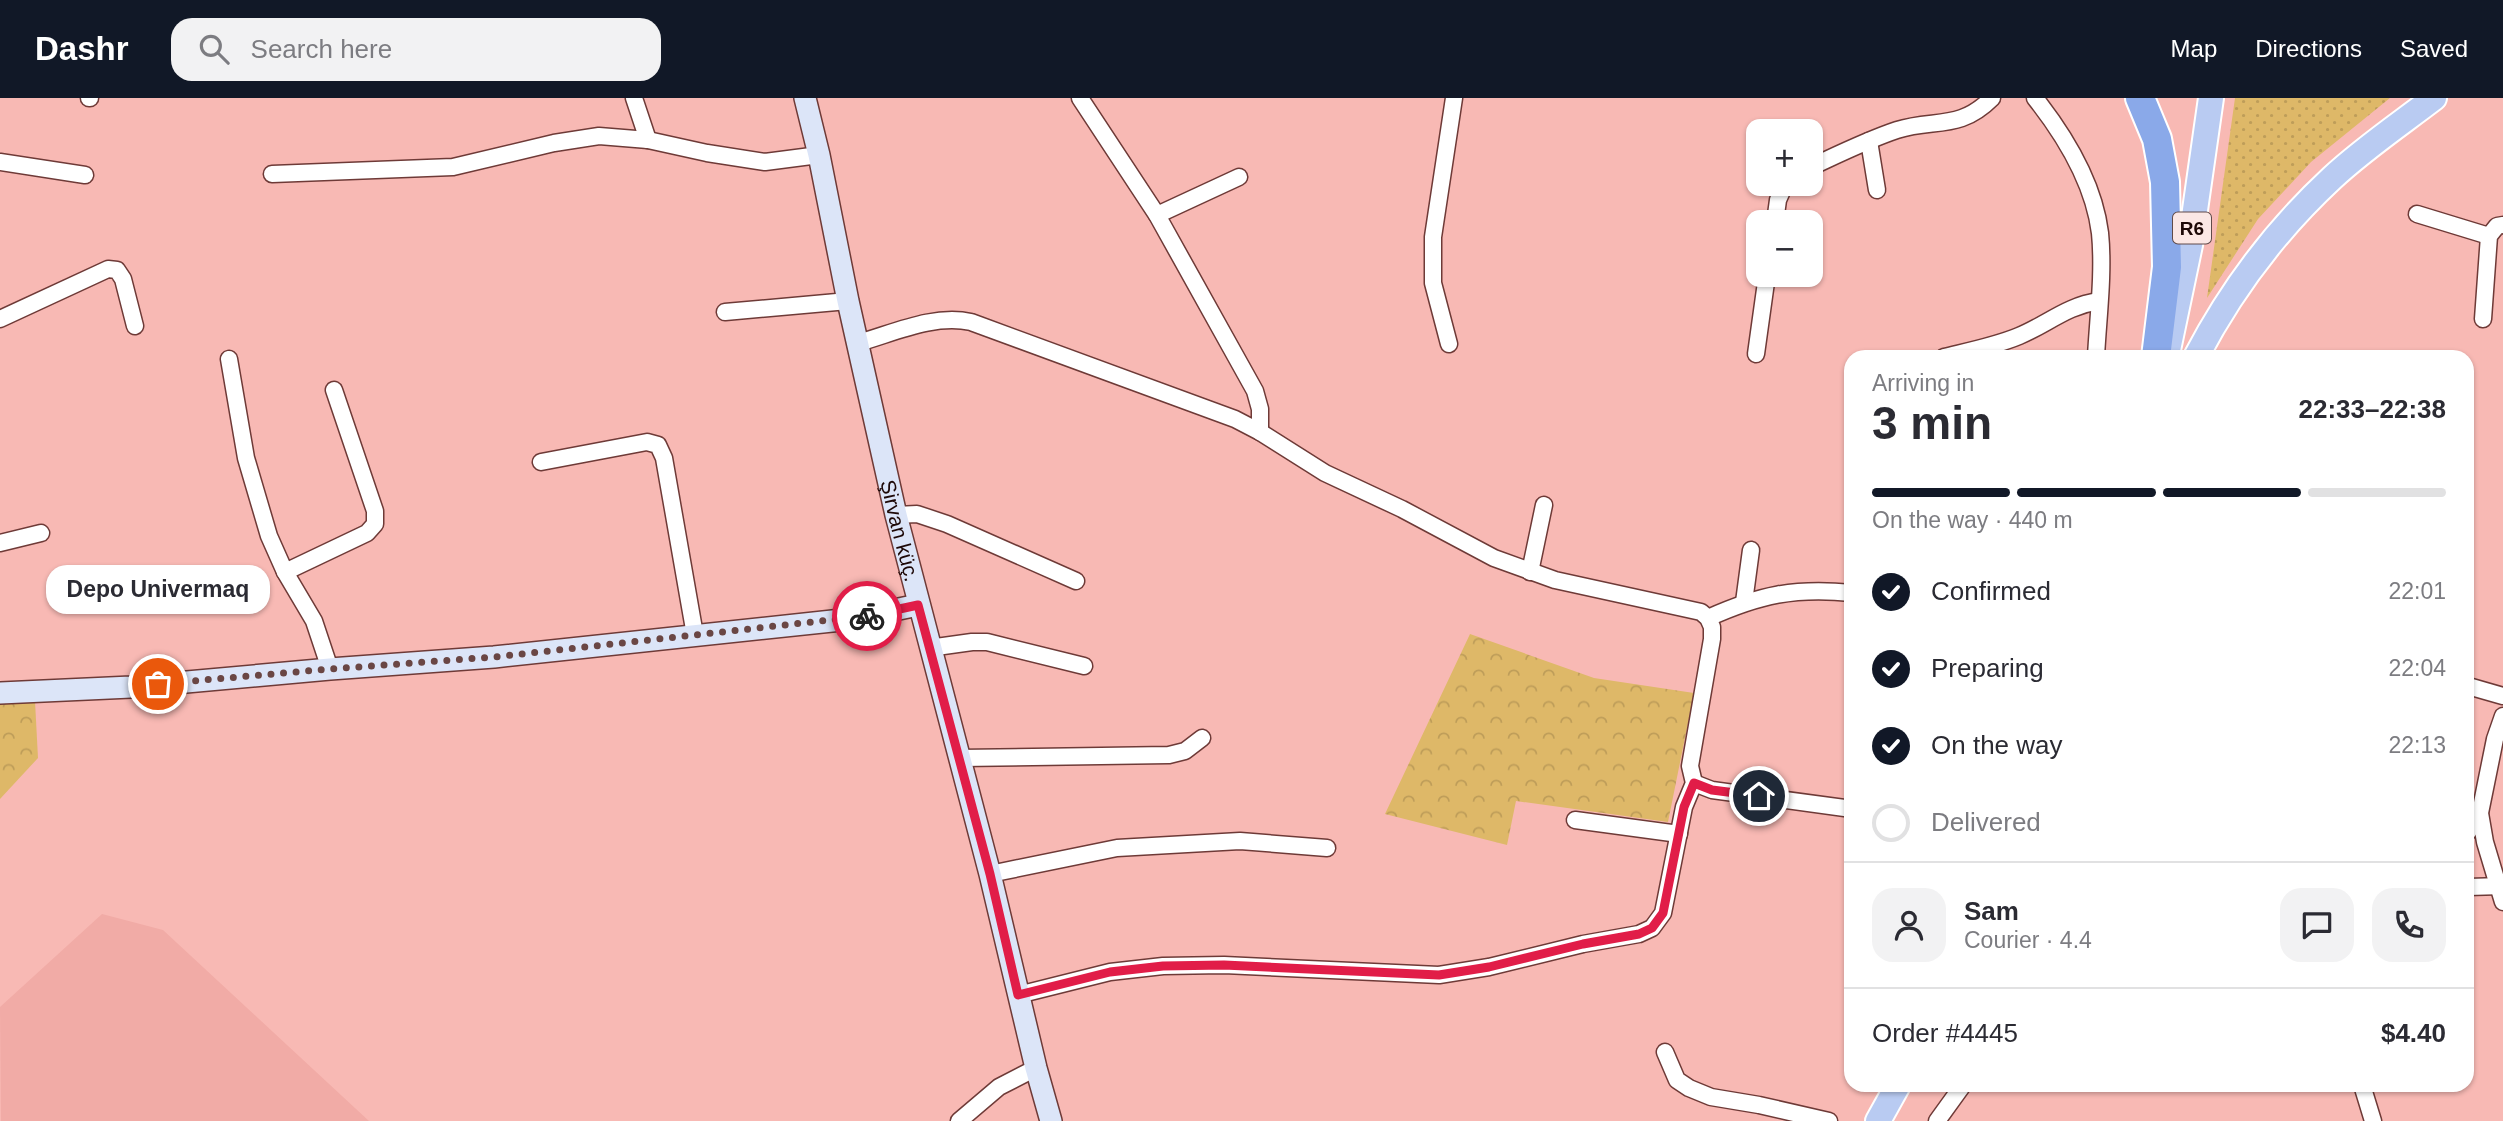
<!DOCTYPE html>
<meta charset="utf-8">
<style>
body{margin:0;font-family:Helvetica,sans-serif;background:#f2f2f3;color:#2b2b33;height:100vh;display:flex;flex-direction:column;font-size:26px;white-space:nowrap}
*{box-sizing:border-box;margin:0}
p{font-size:23px;color:#7c7c81}
.icon{flex:none;width:38px;height:38px;fill:none;stroke:currentColor;stroke-width:2;stroke-linecap:round;stroke-linejoin:round}
.map{position:relative;flex:1;overflow:hidden}
.side{position:absolute;left:1844px;top:252px;width:630px;height:742px;display:flex;flex-direction:column;background:#fff;border-radius:21px;box-shadow:0 2px 5px #0004}
.side>*{flex:none}
.controls{position:absolute;left:1746px;top:21px;display:grid;gap:14px}
.controls a{display:grid;place-items:center;width:77px;height:77px;border-radius:14px;background:#fff;box-shadow:0 2px 5px #0004;font-size:35px}
.pin{position:absolute;display:grid;place-items:center;width:60px;height:60px;color:#fff;margin:-30px;border:4px solid #fff;border-radius:50%;box-shadow:0 2px 7px #0007}
.courier{position:absolute;display:grid;place-items:center;width:70px;height:70px;margin:-35px;border:5px solid #e11d48;border-radius:50%;background:#fff;color:#222;box-shadow:0 2px 9px #0007}
.bubble{position:absolute;height:49px;border-radius:21px;background:#fff;box-shadow:0 2px 5px #0004;font-size:23px;font-weight:800;line-height:49px;text-align:center}
.head em{font-style:normal;font-weight:800}
.head div{display:flex;flex-direction:column-reverse}
.head{display:flex;align-items:center;justify-content:space-between;height:119px;padding:0 28px}
h1{font-size:46px;font-weight:800;line-height:52px}
.bar{display:grid;grid-template-columns:repeat(4,1fr);gap:10px 7px;align-content:center;height:84px;padding:0 28px}
.bar i{height:9px;border-radius:5px;background:#e1e1e2}
.bar .active{background:#111827}
.bar p{grid-column:span 4}
.line{display:flex;align-items:center;gap:18px;padding:0 28px;border-top:2px solid #e1e1e2}
.line div{flex:1}
.round{display:grid;place-items:center;flex:none;width:74px;height:74px;border-radius:21px;background:#f2f2f3}
ol{padding:0 28px;list-style:none}
li{display:flex;align-items:center;gap:21px;height:77px}
li p{margin-inline-start:auto}
li .icon{padding:7px;border-radius:50%;background:#111827;color:#fff;stroke-width:4}
li:last-child{color:#7c7c81}
li i{width:38px;height:38px;border:4px solid #e1e1e2;border-radius:50%}
header{display:flex;align-items:center;gap:42px;box-sizing:border-box;height:98px;padding:0 35px;background:#111827;color:#fff}
header strong{font-size:33px}
nav{display:flex;gap:38px;margin-inline-start:auto;font-size:24px}
.search{width:490px;height:63px;background:#f2f2f3;display:flex;align-items:center;gap:18px;box-sizing:border-box;padding:0 24px;border-radius:21px;color:#7c7c81;font-size:26px}
.map>svg:first-child{display:block}
</style>
<header>
<strong>Dashr</strong>
<div class="search"><svg class="icon" aria-label="search" viewBox="0 0 24 24"><circle cx="10" cy="10" r="6"/><path d="M15 15l6 6"/></svg>Search here</div>
<nav><a>Map</a><a>Directions</a><a>Saved</a></nav>
</header>
<div class="map">
<svg width="2503" height="1023" viewBox="0 0 2503 1023">
<defs>
<pattern id="grass-dots" width="8" height="8" patternUnits="userSpaceOnUse" patternTransform="scale(1.75)"><rect width="8" height="8" fill="#deb868"/><path d="M2 2h.1M6 6h.1" fill="none" stroke="#be9d59" stroke-width="1.8" stroke-linecap="round"/></pattern>
<pattern id="park-crowns" width="20" height="18" patternUnits="userSpaceOnUse" patternTransform="scale(1.75)"><rect width="20" height="18" fill="#deb868"/><path d="M2 6a3 3 0 1 1 6 0M12 15a3 3 0 1 1 6 0" fill="none" stroke="#be9d59"/></pattern>
</defs>
<rect width="100%" height="100%" fill="#f8b9b4"/>
<path fill="#f1aba6" d="M102 816 163 832 369 1023H1L0 909Z"/>
<path fill="url(#grass-dots)" d="M2235 0H2390L2311 64 2258 121 2207 200Z"/>
<g fill="url(#park-crowns)">
<path d="M1470 536 1594 580 1694 595 1668 724 1516 703 1507 747 1385 716Z"/>
<path d="M35 603 38 660 0 701V606Z"/>
</g>
<g fill="none" stroke-linecap="round" stroke-linejoin="round">
<defs>
<g id="street">
<path d="M89 0H90"/>
<path d="M634 0 648 42"/>
<path d="M1080 0 1157 117 1255 293 1260 311V334"/>
<path d="M2035 0C2065 38 2094 86 2100 135 2104 175 2098 219 2096 259"/>
<path d="M1869 43 1877 92"/>
<path d="M0 64 85 77"/>
<path d="M1811 69C1839 56 1867 42 1897 32 1935 20 1959 33 1992 0"/>
<path d="M272 76 453 69 554 45 599 38 648 42 707 55 765 64 819 57"/>
<path d="M2417 116 2489 138"/>
<path d="M1157 117 1239 79"/>
<path d="M1775 124 1778 102 1785 86"/>
<path d="M725 214 848 203"/>
<path d="M0 221 108 171 117 172 123 181 135 228"/>
<path d="M2483 221 2489 138 2497 128 2503 127"/>
<path d="M858 245C894 235 933 216 971 224L1235 321 1260 334 1325 375 1402 411 1494 460 1555 482 1701 514 1708 520 1712 529V541L1690 668 1694 685 1684 709 1663 815 1652 830 1639 836 1583 846 1489 869 1439 877 1224 867 1163 868 1110 874 1018 897"/>
<path d="M1449 246 1433 185V139L1454 0"/>
<path d="M1756 256 1767 177"/>
<path d="M1944 259C1969 253 1995 248 2019 238 2048 226 2066 208 2099 203"/>
<path d="M229 261 246 360 269 438 285 474 314 523 330 571"/>
<path d="M541 364 647 344 658 347 664 360 695 537"/>
<path d="M896 417 917 416 947 426 1076 483"/>
<path d="M0 445 41 435"/>
<path d="M285 474 367 435 375 426V413L334 292"/>
<path d="M1530 474 1544 407"/>
<path d="M1744 504 1751 452"/>
<path d="M1708 520C1759 497 1795 489 1852 495"/>
<path d="M929 550 972 544H987L1084 568"/>
<path d="M2468 588 2503 598"/>
<path d="M2503 618 2495 641 2480 715 2485 744 2503 804"/>
<path d="M960 660 1169 657 1185 653 1202 640"/>
<path d="M1694 685 1712 692 1852 711"/>
<path d="M1575 722 1679 736"/>
<path d="M2468 734 2480 715"/>
<path d="M990 776 1117 750 1240 743 1327 750"/>
<path d="M2468 789 2503 788"/>
<path d="M1665 954 1677 982 1689 990 1711 999 1759 1007 1829 1023"/>
<path d="M2362 987 2373 1023"/>
<path d="M959 1023 999 989 1036 970"/>
<path d="M1937 1023 1963 987"/>
</g>
<g id="secondary">
<path id="s1" d="M805 0 819 57 848 203 896 417 990 776 1036 970 1051 1023"/>
<path d="M0 595 131 589 330 571 494 559 851 521 918 507"/>
</g>
<g id="primary">
<path d="M2168 252 2190 147 2211 0"/>
<path d="M2196 259C2231 192 2277 131 2332 80 2363 51 2400 26 2434 0"/>
<path d="M1878 1023 1898 987"/>
</g>
<path id="highway" d="M2140 0 2157 41 2165 84 2167 169 2156 259"/>
</defs>
<use href="#street" stroke="#6e3a37" stroke-width="19"/>
<use href="#secondary" stroke="#6e3a37" stroke-width="24"/>
<use href="#primary" stroke="#fff" stroke-width="28"/>
<use href="#highway" stroke="#fff" stroke-width="32"/>
<use href="#street" stroke="#fff" stroke-width="16"/>
<use href="#secondary" stroke="#dce5f8" stroke-width="21"/>
<use href="#primary" stroke="#b9cbf2" stroke-width="24"/>
<use href="#highway" stroke="#8aa9e9" stroke-width="28"/>
</g>
<g fill="none" stroke-linecap="round" stroke-linejoin="round">
<path stroke="#6a4644" stroke-width="7" stroke-dasharray="0 12.6" d="M158 586 330 571 494 559 867 518"/>
<path stroke="#e11d48" stroke-width="9" d="M867 518 918 507 990 776 1018 897 1110 874 1163 868 1224 867 1439 877 1489 869 1583 846 1639 836 1652 830 1663 815 1684 709 1694 685 1712 692 1759 698"/>
</g>
<g text-anchor="middle" dominant-baseline="central" stroke-width="7" stroke-linejoin="round" paint-order="stroke">
<rect fill="#fbe7e5" stroke="#604b4a" stroke-width="2" x="2173" y="114.5" width="38" height="31" rx="5"/>
<g font-size="19" font-weight="bold" fill="#1d0807">
<text x="2192" y="130">R6</text>
</g>
<g font-size="21" fill="#1d0807" stroke="#fbe7e5">
<text stroke="none"><textPath href="#s1" startOffset="443">Şirvan küç.</textPath></text>
</g>
</g>
</svg>
<div class="controls">
<a>+</a>
<a>−</a>
</div>
<div class="pin" style="left:158px;top:586px;background:#ea580c"><svg class="icon" aria-label="bag" viewBox="0 0 24 24"><path d="M5 8h14l-1 12H6zM9 8a3 3 0 0 1 6 0"/></svg></div>
<div class="pin" style="left:1759px;top:698px;background:#1f2937"><svg class="icon" aria-label="home" viewBox="0 0 24 24"><path d="M3 11l9-7 9 7M6 9v11h12V9"/></svg></div>
<div class="courier" style="left:867px;top:518px"><svg class="icon" aria-label="bike" viewBox="0 0 24 24"><circle cx="6" cy="16" r="4"/><circle cx="18" cy="16" r="4"/><path d="M6 16l4-8h5l3 8M10 8l3 8H6M13 5h3"/></svg></div>
<div class="bubble" style="left:46px;top:467px;width:224px">Depo Univermaq</div>
<section class="side">
<div class="head"><div><h1>3 min</h1><p>Arriving in</p></div><em>22:33–22:38</em></div>
<div class="bar"><i class="active"></i><i class="active"></i><i class="active"></i><i></i><p>On the way · 440 m</p></div>
<ol>
<li><svg class="icon" aria-label="check" viewBox="0 0 24 24"><path d="M5 12l5 5 9-10"/></svg>Confirmed<p>22:01</p></li>
<li><svg class="icon" aria-label="check" viewBox="0 0 24 24"><path d="M5 12l5 5 9-10"/></svg>Preparing<p>22:04</p></li>
<li><svg class="icon" aria-label="check" viewBox="0 0 24 24"><path d="M5 12l5 5 9-10"/></svg>On the way<p>22:13</p></li>
<li><i></i>Delivered</li>
</ol>
<div class="line" style="height:126px"><a class="round"><svg class="icon" aria-label="person" viewBox="0 0 24 24"><circle cx="12" cy="8" r="4"/><path d="M4 21q1-7 8-7t8 7"/></svg></a><div><b>Sam</b><p>Courier · 4.4</p></div><a class="round"><svg class="icon" aria-label="chat" viewBox="0 0 24 24"><path d="M4 5h16v11H9l-5 4z"/></svg></a><a class="round"><svg class="icon" aria-label="phone" viewBox="0 0 24 24"><path d="M5 4h4l2 5-3 2q2 4 5 5l2-3 5 2v4C11 20 4 13 5 4z"/></svg></a></div>
<div class="line" style="height:91px"><div>Order #4445</div><b>$4.40</b></div>
</section>
</div>
